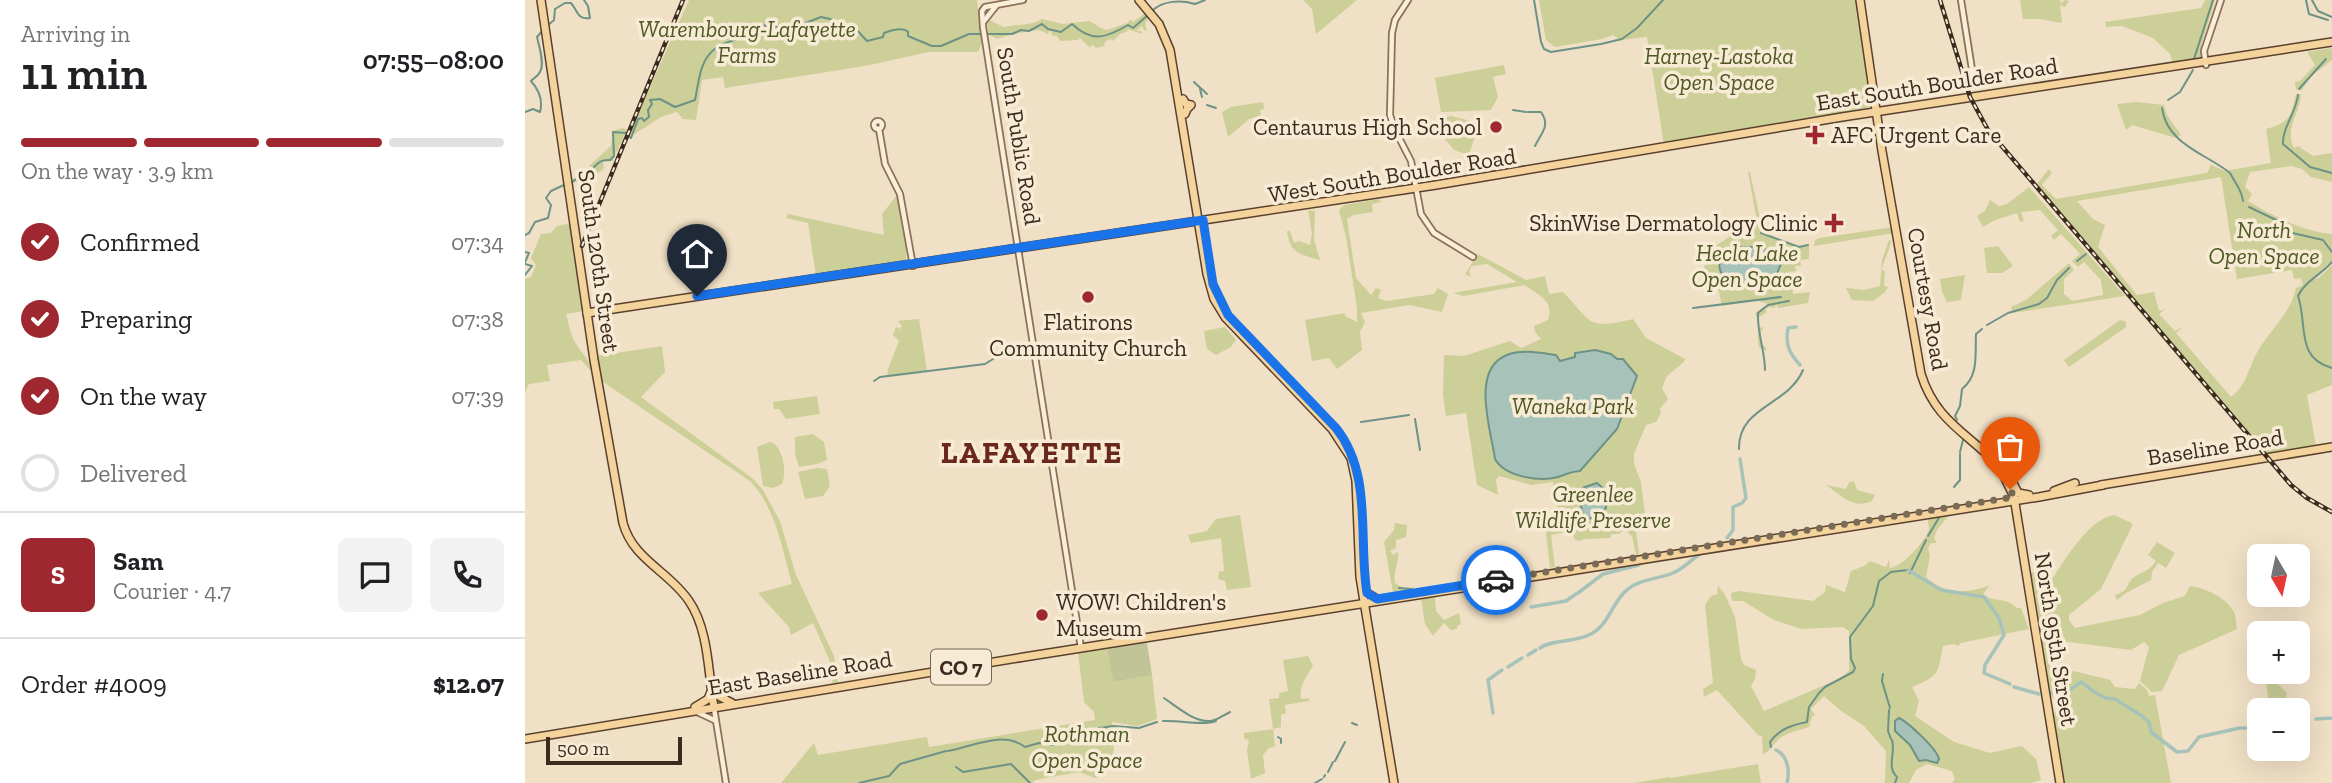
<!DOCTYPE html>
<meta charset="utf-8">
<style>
body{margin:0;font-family:"Zilla Slab",serif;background:#f2f2f2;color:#202124;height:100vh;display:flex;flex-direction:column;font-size:26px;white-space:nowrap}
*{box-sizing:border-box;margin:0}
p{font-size:23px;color:#757577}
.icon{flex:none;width:38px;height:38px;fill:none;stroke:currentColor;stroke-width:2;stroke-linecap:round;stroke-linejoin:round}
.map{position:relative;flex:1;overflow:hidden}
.details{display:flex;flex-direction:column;background:#fff;width:525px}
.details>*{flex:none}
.needle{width:46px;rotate:171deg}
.buttons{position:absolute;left:1722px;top:544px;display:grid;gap:14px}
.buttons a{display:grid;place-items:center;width:63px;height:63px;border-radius:10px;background:#fff;box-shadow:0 7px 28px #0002;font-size:35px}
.scale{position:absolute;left:21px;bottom:18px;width:136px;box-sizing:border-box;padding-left:7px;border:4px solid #3b2b1e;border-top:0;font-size:19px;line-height:24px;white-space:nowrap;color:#3b2b1e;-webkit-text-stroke:5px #f7ebd5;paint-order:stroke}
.pin{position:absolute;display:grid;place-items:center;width:60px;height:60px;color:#fff;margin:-72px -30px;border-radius:50% 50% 50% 0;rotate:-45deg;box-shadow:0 0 7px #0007}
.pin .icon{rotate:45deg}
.courier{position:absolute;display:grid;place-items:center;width:70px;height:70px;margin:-35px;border:5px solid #1a73e8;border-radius:50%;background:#fff;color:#222;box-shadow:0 2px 9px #0007}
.summary em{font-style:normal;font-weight:600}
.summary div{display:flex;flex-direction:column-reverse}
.summary{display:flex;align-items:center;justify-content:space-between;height:119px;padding:0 21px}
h1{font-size:46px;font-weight:600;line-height:52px}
.bar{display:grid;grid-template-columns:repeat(4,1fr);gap:10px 7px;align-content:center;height:84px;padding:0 21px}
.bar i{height:9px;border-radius:5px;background:#e0e0e0}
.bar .selected{background:#9e2730}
.bar p{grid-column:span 4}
.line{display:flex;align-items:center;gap:18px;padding:0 21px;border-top:2px solid #e0e0e0}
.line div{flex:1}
.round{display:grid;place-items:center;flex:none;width:74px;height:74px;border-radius:10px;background:#f2f2f2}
ol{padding:0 21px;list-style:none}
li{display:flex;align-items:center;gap:21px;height:77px}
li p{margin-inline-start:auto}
li .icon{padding:7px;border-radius:50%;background:#9e2730;color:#fff;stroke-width:4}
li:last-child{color:#757577}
li i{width:38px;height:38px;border:4px solid #e0e0e0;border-radius:50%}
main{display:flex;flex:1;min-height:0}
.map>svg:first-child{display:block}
</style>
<main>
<section class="details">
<div class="summary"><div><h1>11 min</h1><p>Arriving in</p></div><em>07:55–08:00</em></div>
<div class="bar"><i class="selected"></i><i class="selected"></i><i class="selected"></i><i></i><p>On the way · 3.9 km</p></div>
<ol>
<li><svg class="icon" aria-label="check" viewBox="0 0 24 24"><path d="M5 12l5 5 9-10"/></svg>Confirmed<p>07:34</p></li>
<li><svg class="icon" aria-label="check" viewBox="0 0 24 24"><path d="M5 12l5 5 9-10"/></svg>Preparing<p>07:38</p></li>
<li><svg class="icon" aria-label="check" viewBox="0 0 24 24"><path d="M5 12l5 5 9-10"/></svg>On the way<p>07:39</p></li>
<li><i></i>Delivered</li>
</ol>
<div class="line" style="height:126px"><b class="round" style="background:#9e2730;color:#fff">S</b><div><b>Sam</b><p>Courier · 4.7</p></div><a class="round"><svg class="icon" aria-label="chat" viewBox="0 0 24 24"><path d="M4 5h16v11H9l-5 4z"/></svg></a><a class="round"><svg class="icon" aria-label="phone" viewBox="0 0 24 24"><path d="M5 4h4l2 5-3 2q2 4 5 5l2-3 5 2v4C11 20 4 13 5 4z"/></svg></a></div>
<div class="line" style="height:91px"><div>Order #4009</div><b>$12.07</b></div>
</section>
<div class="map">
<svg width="1807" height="783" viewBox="0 0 1807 783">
<rect width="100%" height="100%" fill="#f0e0c5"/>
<g fill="#cccf98" fill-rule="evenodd">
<path d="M164 0H452L457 43 453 52H404L340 66 200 88 198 77 177 80 171 120 158 119 152 112 136 117 105 137 104 134Z"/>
<path d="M778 0H832L791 34 787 9Z"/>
<path d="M1014 0H1332L1343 66 1346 107 1139 145 1122 37 1095 40 1088 35 1077 39 1030 47 1021 40Z"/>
<path d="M1495 0H1535L1536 4 1539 0 1544 1 1540 7 1535 5 1537 23 1515 19H1498Z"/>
<path d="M1680 0H1690L1676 46 1677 60 1648 65 1645 54 1628 38 1597 26 1581 27 1580 22 1676 8Z"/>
<path d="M623 11 624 18 620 23 622 31 619 30 617 26 611 31H616L617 34 602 29 603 31 595 34 588 41 585 39 580 42 579 46 571 48 568 45 564 47 555 38 553 40 535 41 532 36H528L525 30 523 34 514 30C499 32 486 34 472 39L463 34 462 21 464 20 479 27C493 24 505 26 517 19L538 24 565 21C585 35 580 29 603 23L605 19 608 22Z"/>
<path d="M1807 48V60L1785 77 1777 90 1771 89 1770 82 1775 81 1790 65 1782 52Z"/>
<path d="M979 65 981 74 968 77 973 97 966 110 916 112 910 78Z"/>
<path d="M1771 94H1776C1775 114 1759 128 1769 148L1773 146 1788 156 1807 153V182L1786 177 1777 169 1766 166 1725 172 1720 187 1727 194 1723 201C1747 216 1779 232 1807 234V263L1803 264 1787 280 1794 278 1807 265V385L1782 395 1791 446 1741 454 1698 402 1694 405 1601 296 1605 293 1512 184 1524 169 1527 173 1517 185 1531 199 1682 173 1686 165 1700 171 1746 163 1741 129C1765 122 1766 117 1771 94ZM1696 177 1712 279 1767 270 1769 279 1776 278 1778 285 1771 288C1767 311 1746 329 1734 349 1724 365 1722 386 1706 397L1651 333 1658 327 1650 331 1634 314 1641 309 1634 311 1629 292 1612 295 1573 247 1580 225 1568 219 1552 201Z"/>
<path d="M738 102 739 109 735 110 736 116 724 119 703 137 697 112 706 107Z"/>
<path d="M1612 102 1639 105 1642 115 1656 135 1651 138 1607 125 1601 130 1592 104Z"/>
<path d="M926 116 950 122 953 126 944 155 929 150 919 138 921 117Z"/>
<path d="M97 128 104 130 98 137 99 140 94 146V149L91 152 88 161 78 162 79 168C71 176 56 182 46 183L66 171 64 166 86 146 88 131Z"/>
<path d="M1223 172H1225L1238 232 1272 247 1284 245V259L1275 260 1276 266H1270L1271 271 1265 272 1268 294 1285 292 1283 303 1253 308 1252 304 1249 308 1244 307 1240 309 1242 312 1234 317V328L1239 327 1236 331V344L1241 347V351L1234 347C1231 335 1236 324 1230 313L1243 304 1231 300 1197 306 1194 292 1184 273 1177 271 1192 245 1207 235 1227 229 1231 216Z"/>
<path d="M1504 187 1600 296 1488 313 1486 307 1501 300 1544 263 1549 270 1539 279V294L1547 301 1578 295 1576 280 1559 262 1553 267 1547 261 1555 254 1536 234 1529 240 1526 236 1533 230 1515 210 1496 212 1499 221 1495 222 1492 213 1470 220 1458 227 1452 216 1460 211 1465 200 1474 206 1482 204Z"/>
<path d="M373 194 381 242V263L291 276 283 223 261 218 263 214 359 235 357 214Z"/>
<path d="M854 199 856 202 847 204 848 212 828 215 822 219 831 278 846 295 851 288 856 290 853 298 861 301 909 294 913 288 923 294 917 312 884 305 836 313 840 322 835 332 837 350 812 369 804 358 787 361 780 320 820 313V316L832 322V308L821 237 814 210 819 205Z"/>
<path d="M783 210 790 211 789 240 795 260C775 254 765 254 762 231H765L769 243 774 241 785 245 787 234Z"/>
<path d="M47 223 59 311 41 314C44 326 46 337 53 347 60 357 65 360 67 372L56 360 22 365 25 381 4 384 0 392V279L6 277 11 265 6 258 16 234 26 233 32 226Z"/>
<path d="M1368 227 1369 233 1289 246 1290 240 1295 238Z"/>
<path d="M1364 240 1366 241C1365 251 1358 260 1357 270L1360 271 1359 286 1363 287 1360 292 1348 301 1327 300 1321 288 1339 290 1355 286 1357 260Z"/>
<path d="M1473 246 1488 266 1477 273H1462L1459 248Z"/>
<path d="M953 254 1001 280 1020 276 1024 294 1038 292C1068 323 1061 330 1108 319L1121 338 1160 359 1159 362 1142 376 1137 388 1143 399 1135 409 1136 413 1131 422 1121 425 1109 454V464L1116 482 1121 523 1117 524 1118 531H1111L1114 554 1111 555 1107 536 1099 530 1094 534H1086V538L1058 539 1056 541 1050 540 1046 531 1026 535 1030 567 1025 568 1021 532 1036 527 1028 482 1006 485 974 476 971 480 973 495 952 485 941 413 921 416 918 395 919 355 939 356 985 341 996 348 1016 339 1010 332 1009 326 1023 320C1030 300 1012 295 1000 285L938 296 928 293 992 282 962 264 947 266 944 271 946 277 940 274Z"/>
<path d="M1440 275 1436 300 1422 302 1417 292 1415 279Z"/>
<path d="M394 319 402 371 362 377 363 369 374 341 368 335 371 327 375 329 377 326 373 321Z"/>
<path d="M1595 320 1601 322V327L1544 367 1539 360Z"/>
<path d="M700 327 711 340 706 347 691 355 682 349 679 331Z"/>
<path d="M137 346 140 372 116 397 227 478 238 490 255 521 271 575 309 656 313 684 308 685 304 659 288 623 266 635 264 627 233 593 267 584C257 549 251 508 225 481L75 380 72 356Z"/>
<path d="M292 396 295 414 261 419 254 409H249L248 402Z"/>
<path d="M288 434 299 442 302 460 292 464 274 467 270 454V437Z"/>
<path d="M245 442C258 445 262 473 257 484L248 488 238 486 232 447Z"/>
<path d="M292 468 302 469 305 486 298 496 280 499 273 472Z"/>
<path d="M1329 481 1332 490 1350 495 1347 501C1327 510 1315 494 1301 485L1321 489 1324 482Z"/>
<path d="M715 515 726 587 702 590 700 581 693 579 694 572 699 571 696 538 714 535 666 543 663 535 682 531 691 519Z"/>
<path d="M1424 515 1412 530 1409 538 1412 543H1406L1403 548 1405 555 1401 577C1420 595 1443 594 1465 585L1458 594C1471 604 1477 595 1492 608H1496L1504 629 1436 643 1433 646 1429 644 1418 646C1413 674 1414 676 1387 687L1394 701 1390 716 1429 742 1465 753 1497 746 1511 759 1516 780 1507 783H1427L1430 779 1427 771 1402 764 1391 770 1384 783H1360L1361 751 1339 726 1316 711 1299 696 1286 709 1290 715 1287 717 1284 727C1275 730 1263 732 1255 738 1249 743 1246 750 1238 755L1237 736 1233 735 1192 690 1179 697 1178 689 1188 683 1180 605 1186 596 1192 594 1193 586 1199 593 1210 617 1216 659 1219 665 1231 670 1230 679 1226 686 1239 711 1316 678 1324 671V631L1318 627 1276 629 1249 620 1218 601H1207L1206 593 1214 591 1288 601 1300 592 1301 585 1320 592 1326 571 1339 566 1345 561 1361 567 1364 560 1365 568C1377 567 1401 541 1404 529 1404 526 1403 521 1402 518Z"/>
<path d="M1589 515 1607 523V526L1576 589 1544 615V620L1550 628 1615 615 1638 603 1660 596 1665 586C1680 588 1701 597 1709 612 1711 616 1711 624 1712 629L1654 655 1637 691 1627 692 1615 681 1624 647 1619 642 1606 650 1536 641 1527 663 1532 667 1585 680 1590 687 1610 689 1614 683 1622 690 1624 696 1630 695 1646 783H1538L1528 713 1546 709 1541 695 1525 697 1505 573 1509 572 1512 581 1528 578C1540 559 1564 519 1589 515Z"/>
<path d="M870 523 882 525 881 537 871 540V548L865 551 868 555 873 552C874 563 868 570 870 583L880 589 889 587V589L885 592 868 593 859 542 869 530Z"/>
<path d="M1632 542 1650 553 1641 568 1633 563 1627 572 1626 580 1601 593 1592 600 1590 595C1604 591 1599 588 1607 579 1616 571 1623 573 1631 561L1623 555Z"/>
<path d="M917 595 910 598 911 611 919 620 934 613 936 624 932 626V629L926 630 919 623 908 636 900 624 896 599Z"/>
<path d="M582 648 588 682 627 675 632 719 612 726 587 722 589 748 584 770 570 778 554 772 510 780 507 783H256L289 743 293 755 402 737 404 747 570 720 569 712 559 702 553 652Z"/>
<path d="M783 656 788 666C781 677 774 686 776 699L784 698V701L760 705 761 713 756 715V727L748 729 750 746 744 748 738 755 740 773 726 779 722 750 724 740 719 738V733L748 729 744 699 754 698V693L763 691 758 660Z"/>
<path d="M1741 678 1754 685 1762 693 1760 704 1763 710H1744Z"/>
<path d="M1233 764 1236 783H1109L1145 777V778Z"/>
</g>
<path fill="#c1c497" d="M619 641 622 643 627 675 588 682 582 648Z"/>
<g fill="#a7c3b9" stroke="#6d9286" stroke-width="2">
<path d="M1214 247H1232L1254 253 1256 264 1250 278 1210 286C1197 278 1188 266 1200 253H1208Z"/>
<path d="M1070 350 1086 354 1092 359H1098L1112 376 1092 429 1055 471C1043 472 1043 474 1033 477 1015 482 980 477 970 459 966 430 945 369 982 355 997 349 1016 353 1031 355L1035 361 1050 357V353Z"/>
<path d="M1072 483 1080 490 1081 508 1072 517 1063 519 1058 516 1055 501 1057 488Z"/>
<path d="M1374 718C1384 723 1412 749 1414 759L1412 763 1401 760 1394 761 1385 745 1370 731V721Z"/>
</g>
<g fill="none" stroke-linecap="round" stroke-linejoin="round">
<g stroke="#6d9286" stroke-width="2">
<path d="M1009 0 1016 42 1019 49 1026 52 1076 44 1097 39 1112 28 1138 0"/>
<path d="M1781 0 1784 14 1803 20"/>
<path d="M1787 0 1793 11 1807 17"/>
<path d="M627 11C638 0 656 0 670 4L680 0"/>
<path d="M22 26 29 20 30 9 40 3H46C53 11 52 20 65 18L63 6 59 0"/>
<path d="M1669 59 1688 0"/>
<path d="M669 82 682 94"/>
<path d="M675 89 677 97"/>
<path d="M1774 89 1801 59"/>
<path d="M1773 95C1771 113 1757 128 1758 144L1785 167 1807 173"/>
<path d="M1643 100 1655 92 1668 70"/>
<path d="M682 105 691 108"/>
<path d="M1637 108C1642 145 1682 154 1705 173 1710 183 1717 190 1718 201"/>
<path d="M988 110 1001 112"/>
<path d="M0 112 8 109 15 112C18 101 14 90 6 81 9 78 13 76 15 72 20 64 14 46 12 37L18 30"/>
<path d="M1003 112H1016C1026 126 1016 133 1010 146"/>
<path d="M47 182C52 178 58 175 63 172 72 166 73 159 85 160L89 156 88 132 101 133 106 138 113 119 117 118 119 121 124 117 123 110 127 104 125 100 135 99 150 107 170 100C174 82 174 60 191 48 203 38 222 43 228 24L260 28 278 24 296 17 305 19 326 30 330 28 342 41 358 37 359 33C366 30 378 27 383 32V36L407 46H416L444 34H487L496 30 504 31 517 24 523 29 536 32 547 24C567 43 581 38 603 25L608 28 623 15"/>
<path d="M1724 207 1751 220 1763 232 1798 240 1807 252"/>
<path d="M1236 233 1274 247 1283 245"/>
<path d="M0 235 4 233 10 222 23 218 26 205 21 198 26 191 41 184"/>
<path d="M0 252 4 253 0 262"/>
<path d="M1552 261 1561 254"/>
<path d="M1807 262C1797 274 1779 282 1773 296 1783 325 1770 358 1807 368"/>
<path d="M0 264 7 266 0 275"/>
<path d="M1168 308 1256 297"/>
<path d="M1462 325 1483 313 1514 304 1522 298 1532 280 1544 268"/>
<path d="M1240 370C1240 351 1232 333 1233 313L1243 305 1264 301"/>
<path d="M349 381 355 377 460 364 476 354 501 350"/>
<path d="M890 419 895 450"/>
<path d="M1432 420 1430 416 1435 406 1437 389C1454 376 1450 354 1451 334L1457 329"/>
<path d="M836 422 884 415"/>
<path d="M1214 449C1213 406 1263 406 1278 370"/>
<path d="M1435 452 1438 440"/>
<path d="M1429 487 1435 480V454"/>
<path d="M1403 536 1415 516"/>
<path d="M1385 573 1401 540"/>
<path d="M874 588 886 589"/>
<path d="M1358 674 1357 681 1365 708"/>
<path d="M639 698C652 707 669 722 685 721 691 721 699 715 705 712"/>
<path d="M1364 710 1363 731 1366 739"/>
<path d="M638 721C655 720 677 726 691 721"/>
<path d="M827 723 832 725"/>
<path d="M574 728 588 726 614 728 632 722"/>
<path d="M753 737 756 739V743"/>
<path d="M1367 740C1371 753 1361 767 1372 777L1370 783"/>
<path d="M1246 747 1245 742C1254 729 1267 725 1282 722L1284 707 1294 693 1300 687 1328 672 1330 668 1326 659 1325 637 1348 606 1354 581 1366 572 1383 570"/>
<path d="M423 751C447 747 478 730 500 747L514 743 528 745 535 738 553 731 572 729"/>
<path d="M810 761 820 742"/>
<path d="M431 767 438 772 486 764 505 783"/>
<path d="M803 772 808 762"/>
<path d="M799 777 800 775"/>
<path d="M334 783 364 776 375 764 421 751"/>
<path d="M790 783 797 779"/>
</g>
<g stroke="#a7c3b9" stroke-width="3.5">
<path d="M1271 327 1263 328C1260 344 1264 353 1275 365"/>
<path d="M1202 538 1208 530V507L1217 503 1221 498 1215 459"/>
<path d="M1383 570 1416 590 1459 597 1474 618 1479 635 1460 665 1459 673 1485 684"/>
<path d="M1053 593 1078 574 1114 565"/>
<path d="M1006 607 1041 601 1051 594"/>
<path d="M1015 648C1027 639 1049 643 1066 634 1085 624 1087 601 1103 589 1115 579 1134 579 1148 573 1158 569 1166 560 1175 554"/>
<path d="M1003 655 1011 650"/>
<path d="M983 667 997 658"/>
<path d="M1489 687 1514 694"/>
<path d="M1525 693 1539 694 1556 682 1571 693 1581 698 1590 699 1617 716 1624 722 1626 732 1652 752 1663 751 1674 737 1715 728H1734"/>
<path d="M968 713 963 680 977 670"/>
<path d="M1791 719 1807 718"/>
<path d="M1773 721 1781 720"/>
<path d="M1251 750C1263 756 1265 771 1262 783"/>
</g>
<defs>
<g id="minor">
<path d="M498 0 460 7 457 11 458 27 556 648"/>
<path d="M883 0 870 20 867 33 865 115 870 130 886 161 896 214 909 233 948 257"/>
<path d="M1436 0 1449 82"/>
<path d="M459 21 471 6"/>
<path d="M1681 65 1679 51 1696 0"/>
<circle cx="353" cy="125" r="4"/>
<path d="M354 129 360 164 375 194 388 266"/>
<path d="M189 708 201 783"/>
<path d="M172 712 189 720"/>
</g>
<g id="major">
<path d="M16 0 69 360 98 523C108 560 144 571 164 601 184 630 183 673 189 707"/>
<path d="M614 0 634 24 645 50 682 274 689 299 700 317 807 429 826 458 831 481 835 577 869 783"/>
<path d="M1335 0 1357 151 1396 374C1410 419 1439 431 1470 462L1477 472 1489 497 1535 783"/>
<path d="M658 99 661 104 666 105 662 109 660 114"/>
<path d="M62 313 911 185 1317 117 1807 42"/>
<path d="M1484 475 1493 493 1504 495"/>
<path d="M1576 485 1807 447"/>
<path d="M1529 491 1550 483"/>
<path d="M842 593 852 599"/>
<path d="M170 707 183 699 186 692 207 703"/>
<path d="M0 739 499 657 1514 497 1578 485"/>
</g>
</defs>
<use href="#minor" stroke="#8c715a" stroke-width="8"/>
<use href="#major" stroke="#5a402e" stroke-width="10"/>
<use href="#minor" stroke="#faeed9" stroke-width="4.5"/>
<use href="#major" stroke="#f4d39c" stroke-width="7"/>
<defs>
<g id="rail">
<path d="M1415 0 1445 97 1463 130 1766 485 1782 498 1807 512"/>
<path d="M57 246 158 0"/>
</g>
</defs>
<use href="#rail" stroke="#3b2b1e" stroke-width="4.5"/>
<use href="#rail" stroke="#f7ebd5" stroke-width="2" stroke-dasharray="5" stroke-linecap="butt"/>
</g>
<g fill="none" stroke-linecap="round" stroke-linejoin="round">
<path stroke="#7a6a58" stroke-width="7" stroke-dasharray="0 12.6" d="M971 580 1489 497 1485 489"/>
<path stroke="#1a73e8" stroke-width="9" d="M172 296 678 220 688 284 703 315 811 428C848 474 833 538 842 593L852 599 971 580"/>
</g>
<g fill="#9e2730" stroke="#f7ebd5" stroke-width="2.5">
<circle cx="971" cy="127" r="7"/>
<path d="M1286.5 124.5h7v7h7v7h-7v7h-7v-7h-7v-7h7z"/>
<path d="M1305.5 212.5h7v7h7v7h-7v7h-7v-7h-7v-7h7z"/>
<circle cx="563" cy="297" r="7"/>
<circle cx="517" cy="615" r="7"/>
</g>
<g text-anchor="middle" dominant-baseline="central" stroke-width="7" stroke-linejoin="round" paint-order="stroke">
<rect fill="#f7ebd5" stroke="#736555" stroke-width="2" x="406" y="649.5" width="60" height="35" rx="5"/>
<g font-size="21" font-weight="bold" fill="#3b2b1e">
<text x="436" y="667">CO 7</text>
</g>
<g font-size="23" font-style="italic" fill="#4f5924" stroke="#f7ebd5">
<text x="222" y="29">Warembourg-Lafayette<tspan x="222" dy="26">Farms</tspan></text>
<text x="1194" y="56">Harney-Lastoka<tspan x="1194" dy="26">Open Space</tspan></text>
<text x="1739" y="230">North<tspan x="1739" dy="26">Open Space</tspan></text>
<text x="1222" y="253">Hecla Lake<tspan x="1222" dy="26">Open Space</tspan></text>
<text x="1048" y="406">Waneka Park</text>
<text x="1068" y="494">Greenlee<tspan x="1068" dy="26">Wildlife Preserve</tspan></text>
<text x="562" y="734">Rothman<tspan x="562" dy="26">Open Space</tspan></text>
</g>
<g font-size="23" fill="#3b2b1e" stroke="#f7ebd5">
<text transform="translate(1412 84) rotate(-9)">East South Boulder Road</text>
<text transform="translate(494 136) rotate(81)">South Public Road</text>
<text transform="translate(867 175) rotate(-9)">West South Boulder Road</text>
<text transform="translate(74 261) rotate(82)">South 120th Street</text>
<text transform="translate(1403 299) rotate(80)">Courtesy Road</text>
<text transform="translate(1690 447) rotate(-9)">Baseline Road</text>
<text transform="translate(1531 639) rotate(81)">North 95th Street</text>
<text transform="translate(275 673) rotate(-9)">East Baseline Road</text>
</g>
<g font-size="23" fill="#3b2b1e" stroke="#f7ebd5" text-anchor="end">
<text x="957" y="127">Centaurus High School</text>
<text x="1306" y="135" text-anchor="start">AFC Urgent Care</text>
<text x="1293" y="223">SkinWise Dermatology Clinic</text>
<text x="563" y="322" text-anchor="middle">Flatirons<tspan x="563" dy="26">Community Church</tspan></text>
<text x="531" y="602" text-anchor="start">WOW! Children's<tspan x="531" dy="26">Museum</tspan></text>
</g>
<g font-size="30" font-weight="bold" letter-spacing="2" fill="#6a271c" stroke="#f7ebd5">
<text x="507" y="453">LAFAYETTE</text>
</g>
</g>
</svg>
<div class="buttons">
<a><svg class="needle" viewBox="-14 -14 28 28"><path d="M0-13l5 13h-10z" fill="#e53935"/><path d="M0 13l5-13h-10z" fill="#757577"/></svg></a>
<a>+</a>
<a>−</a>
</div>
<div class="scale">500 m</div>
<div class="pin" style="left:1485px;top:489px;background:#ea580c"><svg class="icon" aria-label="bag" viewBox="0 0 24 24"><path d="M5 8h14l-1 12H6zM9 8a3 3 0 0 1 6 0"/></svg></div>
<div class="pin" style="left:172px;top:296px;background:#1f2937"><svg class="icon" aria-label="home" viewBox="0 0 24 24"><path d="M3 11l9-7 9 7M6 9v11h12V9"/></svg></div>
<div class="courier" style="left:971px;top:580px"><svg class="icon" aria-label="car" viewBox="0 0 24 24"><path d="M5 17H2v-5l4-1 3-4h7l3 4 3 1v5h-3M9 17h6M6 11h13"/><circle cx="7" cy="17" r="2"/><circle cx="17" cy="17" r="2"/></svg></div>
</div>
</main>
